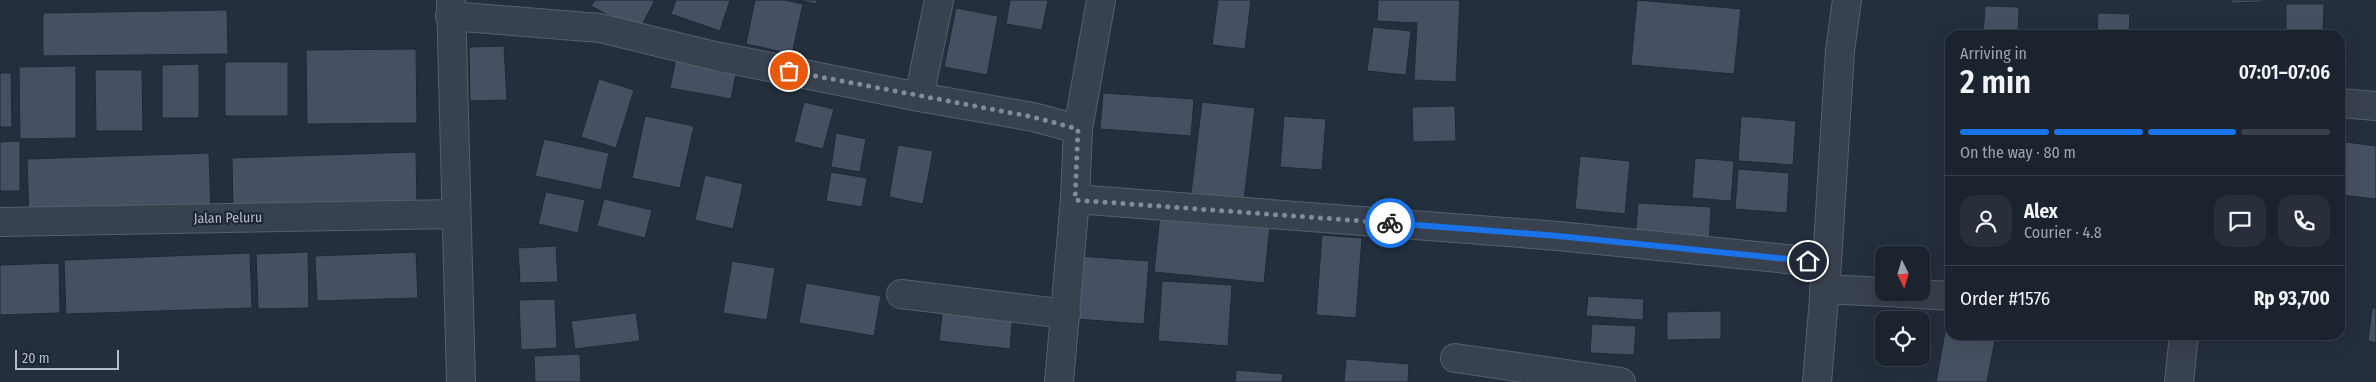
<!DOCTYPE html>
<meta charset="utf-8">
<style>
body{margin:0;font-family:"Fira Sans Condensed",sans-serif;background:#282f3a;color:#f1f3f6;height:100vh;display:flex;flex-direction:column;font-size:19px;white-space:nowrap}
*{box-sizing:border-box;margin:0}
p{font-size:16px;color:#a0a4aa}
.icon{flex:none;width:28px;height:28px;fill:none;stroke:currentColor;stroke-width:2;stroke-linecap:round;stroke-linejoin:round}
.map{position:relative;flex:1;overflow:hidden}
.details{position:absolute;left:1945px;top:30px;width:400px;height:310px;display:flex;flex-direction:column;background:#1b232e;border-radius:15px;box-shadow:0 5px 20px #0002,0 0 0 1px #39404a}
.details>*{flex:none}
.needle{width:32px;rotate:175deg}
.tools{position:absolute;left:1875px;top:246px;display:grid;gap:10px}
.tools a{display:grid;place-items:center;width:55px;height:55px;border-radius:10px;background:#1b232e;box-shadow:0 5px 20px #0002,0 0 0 1px #39404a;font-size:25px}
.scale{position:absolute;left:15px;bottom:12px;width:104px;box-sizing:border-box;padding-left:5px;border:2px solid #b4bcc9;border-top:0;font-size:14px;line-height:18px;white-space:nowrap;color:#b4bcc9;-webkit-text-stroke:4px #1d2633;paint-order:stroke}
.pin{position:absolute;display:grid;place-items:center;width:42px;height:42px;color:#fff;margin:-21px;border:2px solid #fff;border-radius:50%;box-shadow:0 1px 5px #0007}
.courier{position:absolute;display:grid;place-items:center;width:50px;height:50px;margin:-25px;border:4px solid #1a73e8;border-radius:50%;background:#fff;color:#222;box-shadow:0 1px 6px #0007}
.overview em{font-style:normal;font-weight:600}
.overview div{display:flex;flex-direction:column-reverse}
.overview{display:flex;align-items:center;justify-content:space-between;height:85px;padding:0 15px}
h1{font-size:32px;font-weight:600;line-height:38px}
.bar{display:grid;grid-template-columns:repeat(4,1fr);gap:8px 5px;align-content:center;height:60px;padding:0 15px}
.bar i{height:6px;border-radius:4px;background:#39404a}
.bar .selected{background:#1a73e8}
.bar p{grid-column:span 4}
.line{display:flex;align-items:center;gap:12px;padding:0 15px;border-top:1px solid #39404a}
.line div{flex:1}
.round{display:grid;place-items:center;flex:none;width:52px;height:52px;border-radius:15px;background:#282f3a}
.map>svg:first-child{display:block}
</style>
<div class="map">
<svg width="2376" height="382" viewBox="0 0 2376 382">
<rect width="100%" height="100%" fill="#242f3e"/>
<g fill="#455162" stroke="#1f2835">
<path d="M595 0H655L639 31 591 6Z"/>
<path d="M676 0H730L720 31 671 14Z"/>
<path d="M755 0H784L803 4 792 54 746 44Z"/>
<path d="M798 0H817L816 4Z"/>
<path d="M1010 0H1048L1042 30 1006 24Z"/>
<path d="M1218 0H1251L1245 49 1212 45Z"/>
<path d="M1378 0H1460L1456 82 1414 80 1417 23 1377 21Z"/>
<path d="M1637 0 1741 9 1734 74 1631 65Z"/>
<path d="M2231 0H2262V2L2232 3Z"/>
<path d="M2286 4H2324L2323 35H2286Z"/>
<path d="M1985 6 2019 7 2018 35H1983Z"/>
<path d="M956 8 998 16 987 75 944 67Z"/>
<path d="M227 10 228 54 43 56V13Z"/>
<path d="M2098 13 2130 14 2129 35H2097Z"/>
<path d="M1373 27 1411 31 1406 75 1367 71Z"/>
<path d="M504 46 507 100 470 101 469 47Z"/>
<path d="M416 49 417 123 307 124 306 50Z"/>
<path d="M676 58 737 69 731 99 670 88Z"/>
<rect x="225" y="62" width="63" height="54"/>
<path d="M199 64V118H162V65Z"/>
<path d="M76 66V138L20 139 19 67Z"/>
<path d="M95 70H142L143 131H96Z"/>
<path d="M0 73H11L12 127H0Z"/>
<path d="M599 79 634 90 616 148 581 137Z"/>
<path d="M1103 93 1194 99 1191 136 1100 129Z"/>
<path d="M804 102 834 109 823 149 794 142Z"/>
<path d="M1202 102 1255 108 1244 200 1191 193Z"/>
<path d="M1455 106 1456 141 1413 142 1412 107Z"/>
<path d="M645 116 694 126 680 188 632 178Z"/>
<path d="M1284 116 1326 119 1322 170 1280 167Z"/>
<path d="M1741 116 1796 121 1793 165 1738 161Z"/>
<path d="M836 133 866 139 860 172 831 167Z"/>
<path d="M544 139 609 153 601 190 535 176Z"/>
<path d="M20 141V191H0V142Z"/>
<path d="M2346 142 2376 146V199L2340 195Z"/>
<path d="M898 145 933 151 923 204 889 197Z"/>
<path d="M416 152 417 205 233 211 232 158Z"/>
<path d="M209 153 211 212 29 218 27 159Z"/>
<path d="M1580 156 1630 161 1625 214 1575 209Z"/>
<path d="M1695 158 1734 161 1731 201 1692 198Z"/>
<path d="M1738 169 1789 173 1787 213 1735 209Z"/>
<path d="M831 172 867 178 862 207 826 201Z"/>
<path d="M705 175 743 184 733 229 695 220Z"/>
<path d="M546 192 585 200 578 233 538 224Z"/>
<path d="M604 199 652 210 645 238 597 226Z"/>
<path d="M1638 203 1711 207 1709 244 1635 239Z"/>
<path d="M1160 215 1270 226 1264 283 1154 272Z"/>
<path d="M1322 235 1362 238 1356 318 1316 315Z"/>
<path d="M556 246 558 282 520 283 518 248Z"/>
<path d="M308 252 309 308 258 309 256 254Z"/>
<path d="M416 252 418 298 317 301 315 256Z"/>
<path d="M250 253 252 308 66 314 64 260Z"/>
<path d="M1079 256 1149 261 1144 324 1075 319Z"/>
<path d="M732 261 775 268 767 320 723 313Z"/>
<path d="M59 263 60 313 0 315V265Z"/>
<path d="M1162 281 1232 285 1228 346 1158 341Z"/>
<path d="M806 283 881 296 874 336 799 323Z"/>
<path d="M1588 296 1644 299 1643 320 1586 316Z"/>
<path d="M555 299 557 348 521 350 519 300Z"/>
<path d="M1950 304V335H1996L1987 382H1936Z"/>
<path d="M943 306 1013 314 1010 349 939 341Z"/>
<path d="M2372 308H2376V343L2368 341Z"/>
<path d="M1721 311V339L1667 340V312Z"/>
<path d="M636 313 640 341 575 349 571 321Z"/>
<path d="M1592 324 1636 326 1634 355 1590 353Z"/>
<path d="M580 354 581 382H535L534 356Z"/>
<path d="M1346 359 1409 364 1408 382H1344Z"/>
<path d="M1236 370 1283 374 1282 382H1235Z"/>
</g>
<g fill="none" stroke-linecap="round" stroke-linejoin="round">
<defs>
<g id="street">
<path d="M451 0 461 382"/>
<path d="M450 16 600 28 715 56 919 97 1033 117 1078 129"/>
<path d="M919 97 939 0"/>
<path d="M2340 103 2376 106"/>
<path d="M1075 199 1558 236 1827 263"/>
<path d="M0 222 456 214"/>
<path d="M1824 289 1884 292"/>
<path d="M1888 292 1950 296"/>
<path d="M901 294 1066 314"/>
<path d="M1455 358 1621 382"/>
<path d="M1059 382 1075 199 1078 129 1101 0"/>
<path d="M1817 382 1827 263 1840 51 1847 0"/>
<path d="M2179 382 2184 335"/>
</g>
</defs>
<use href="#street" stroke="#565f6c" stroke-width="30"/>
<use href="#street" stroke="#38414e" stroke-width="28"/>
</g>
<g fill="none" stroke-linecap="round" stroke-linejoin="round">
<path stroke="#828b98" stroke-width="5" stroke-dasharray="0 9" d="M789 71 1033 117 1078 129 1075 200 1390 223"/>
<path stroke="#1a73e8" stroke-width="6" d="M1390 223 1558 236 1808 261"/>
</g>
<g text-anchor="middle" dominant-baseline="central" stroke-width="4.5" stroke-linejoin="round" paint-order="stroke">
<g font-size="14" fill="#b4bcc9" stroke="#1d2633">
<text transform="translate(228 218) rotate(-1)">Jalan Peluru</text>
</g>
</g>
</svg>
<div class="tools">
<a><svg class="needle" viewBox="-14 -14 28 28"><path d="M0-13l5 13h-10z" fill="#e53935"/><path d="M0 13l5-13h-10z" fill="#a0a4aa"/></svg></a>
<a><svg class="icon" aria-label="locate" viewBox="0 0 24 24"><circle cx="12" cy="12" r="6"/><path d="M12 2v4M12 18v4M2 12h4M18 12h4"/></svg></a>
</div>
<div class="scale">20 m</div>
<div class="pin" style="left:789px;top:71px;background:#ea580c"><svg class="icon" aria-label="bag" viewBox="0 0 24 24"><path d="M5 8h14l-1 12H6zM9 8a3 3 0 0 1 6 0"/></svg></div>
<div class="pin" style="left:1808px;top:261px;background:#1f2937"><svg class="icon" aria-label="home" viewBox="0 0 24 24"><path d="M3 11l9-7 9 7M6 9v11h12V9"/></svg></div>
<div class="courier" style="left:1390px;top:223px"><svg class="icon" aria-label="bike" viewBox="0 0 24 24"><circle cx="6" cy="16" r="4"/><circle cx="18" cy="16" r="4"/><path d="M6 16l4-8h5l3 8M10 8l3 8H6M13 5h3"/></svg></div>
<section class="details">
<div class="overview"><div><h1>2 min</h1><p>Arriving in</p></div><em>07:01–07:06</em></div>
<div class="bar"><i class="selected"></i><i class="selected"></i><i class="selected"></i><i></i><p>On the way · 80 m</p></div>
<div class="line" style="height:90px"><a class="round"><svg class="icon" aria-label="person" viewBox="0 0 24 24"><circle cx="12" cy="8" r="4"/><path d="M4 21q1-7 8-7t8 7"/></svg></a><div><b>Alex</b><p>Courier · 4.8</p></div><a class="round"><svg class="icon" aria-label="chat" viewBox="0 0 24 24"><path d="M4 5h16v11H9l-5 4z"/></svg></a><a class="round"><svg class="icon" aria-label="phone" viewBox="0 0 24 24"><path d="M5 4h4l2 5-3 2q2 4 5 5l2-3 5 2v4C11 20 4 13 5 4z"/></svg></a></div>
<div class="line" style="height:65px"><div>Order #1576</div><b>Rp 93,700</b></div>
</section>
</div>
